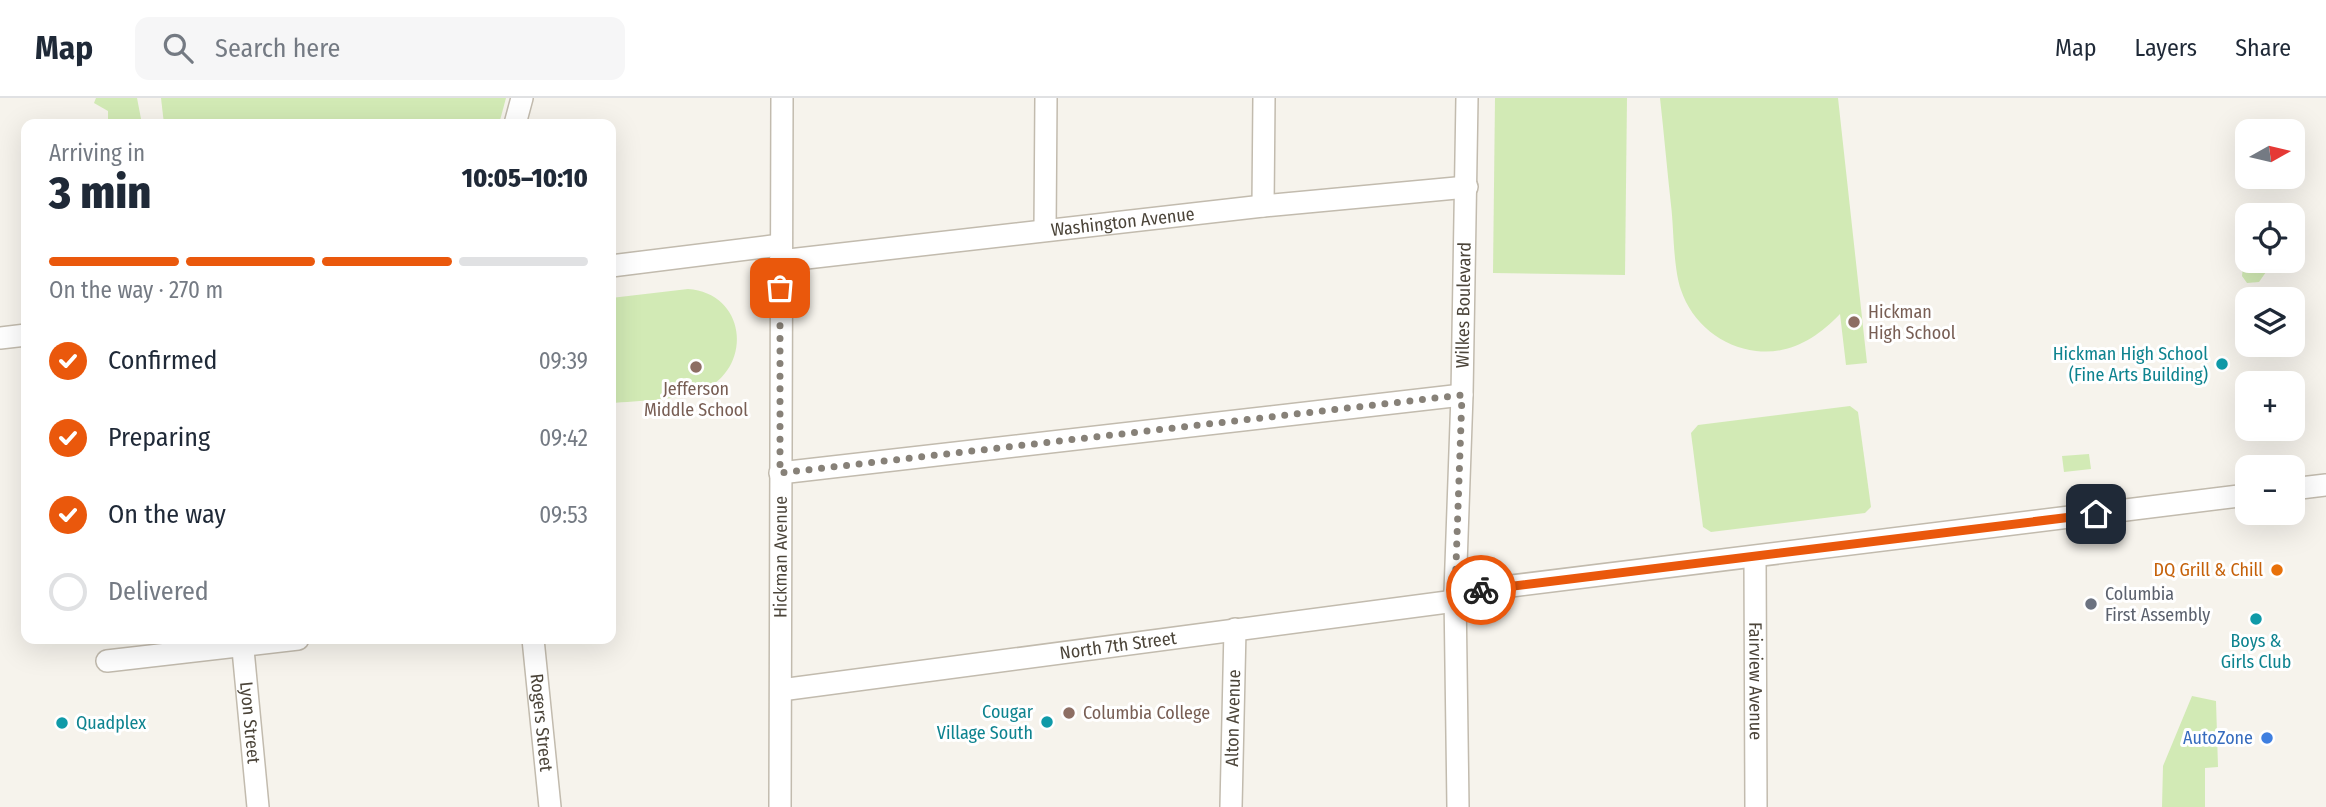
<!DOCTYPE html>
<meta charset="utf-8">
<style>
body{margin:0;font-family:"Fira Sans Condensed",sans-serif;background:#f6f6f7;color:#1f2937;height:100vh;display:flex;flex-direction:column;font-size:26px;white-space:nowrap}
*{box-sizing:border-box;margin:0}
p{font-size:23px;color:#747a83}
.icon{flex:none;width:38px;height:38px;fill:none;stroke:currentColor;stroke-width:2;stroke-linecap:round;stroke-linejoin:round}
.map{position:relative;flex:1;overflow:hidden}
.details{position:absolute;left:21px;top:21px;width:595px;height:525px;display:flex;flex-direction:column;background:#fff;border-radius:14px;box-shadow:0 7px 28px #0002}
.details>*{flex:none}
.needle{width:46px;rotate:82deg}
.controls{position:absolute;left:2235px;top:21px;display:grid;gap:14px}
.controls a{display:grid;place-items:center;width:70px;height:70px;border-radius:14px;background:#fff;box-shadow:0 7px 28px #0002;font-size:35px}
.pin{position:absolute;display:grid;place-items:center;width:60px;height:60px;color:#fff;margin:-30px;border-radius:14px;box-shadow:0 4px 10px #0006}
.courier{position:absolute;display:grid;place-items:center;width:70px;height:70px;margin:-35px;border:5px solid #ea580c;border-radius:50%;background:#fff;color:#222;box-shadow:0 2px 9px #0007}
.overview em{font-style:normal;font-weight:800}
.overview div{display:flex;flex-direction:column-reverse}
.overview{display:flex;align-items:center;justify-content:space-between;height:119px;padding:0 28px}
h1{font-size:46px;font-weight:800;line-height:52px}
.bar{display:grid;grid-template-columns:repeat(4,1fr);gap:10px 7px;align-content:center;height:84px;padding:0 28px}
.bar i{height:9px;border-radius:5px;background:#e0e1e3}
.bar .current{background:#ea580c}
.bar p{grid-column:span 4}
ol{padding:0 28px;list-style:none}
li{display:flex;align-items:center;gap:21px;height:77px}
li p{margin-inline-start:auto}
li .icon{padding:7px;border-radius:50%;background:#ea580c;color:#fff;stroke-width:4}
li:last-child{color:#747a83}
li i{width:38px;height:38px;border:4px solid #e0e1e3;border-radius:50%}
header{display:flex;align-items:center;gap:42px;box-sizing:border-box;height:98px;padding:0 35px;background:#fff;border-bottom:2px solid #e0e1e3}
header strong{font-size:33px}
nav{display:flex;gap:38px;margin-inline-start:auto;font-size:24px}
.search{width:490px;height:63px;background:#f6f6f7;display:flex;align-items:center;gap:18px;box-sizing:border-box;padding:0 24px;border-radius:14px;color:#747a83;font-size:26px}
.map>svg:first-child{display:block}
</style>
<header>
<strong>Map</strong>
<div class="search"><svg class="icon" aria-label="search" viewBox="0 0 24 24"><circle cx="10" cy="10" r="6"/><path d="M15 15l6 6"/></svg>Search here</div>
<nav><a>Map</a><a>Layers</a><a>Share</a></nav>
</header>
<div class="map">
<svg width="2326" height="709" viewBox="0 0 2326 709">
<rect width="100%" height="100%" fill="#f6f3ec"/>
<g fill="#d2eab5">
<path d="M96 0H137L142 26H108V13L94 5Z"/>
<path d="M161 0H506L499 26H164Z"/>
<path d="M1495 0H1627L1625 177 1493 175Z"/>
<path d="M1660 0H1838L1867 265 1846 267 1840 216C1817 240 1790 257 1756 253 1722 249 1692 225 1681 192 1673 169 1674 131 1671 107 1667 71 1664 36 1660 0Z"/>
<path d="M2245 152H2247V163H2264L2266 174 2259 184 2247 185 2242 178Z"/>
<path d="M688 191C745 195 754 266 706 291 685 302 636 303 611 305V200Z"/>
<path d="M1850 308 1858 314 1871 409 1865 415 1711 434 1703 429 1691 335 1698 327Z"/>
<path d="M2089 356 2091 371 2064 374 2062 358Z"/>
<path d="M2192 598 2216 603 2218 669 2205 670V709H2162L2163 668Z"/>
</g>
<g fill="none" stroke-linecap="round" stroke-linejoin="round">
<defs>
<g id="minor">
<path d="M515 26 522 0"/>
<path d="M1263 108 1264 0"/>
<path d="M1045 132 1046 0"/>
<path id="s1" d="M780 163 1263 108 1467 89"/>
<path d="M611 168 780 147"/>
<path d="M0 240 26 237"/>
<path d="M780 375 1462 297"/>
<path d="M2292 391 2326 387"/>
<path id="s2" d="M1755 459 1756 709"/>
<path d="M1455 495 2247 397"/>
<path id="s3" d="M242 541 258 709"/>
<path id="s4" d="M533 541 550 709"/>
<path d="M107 563 298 541"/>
<path id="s5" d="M781 592 1455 503"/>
<path id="s6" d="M780 709 782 0"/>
<path id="s7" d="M1231 709 1235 531"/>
<path id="s8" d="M1458 709 1455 495 1462 297 1467 0"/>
</g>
</defs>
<use href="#minor" stroke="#c2bbae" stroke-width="24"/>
<use href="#minor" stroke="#fff" stroke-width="21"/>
</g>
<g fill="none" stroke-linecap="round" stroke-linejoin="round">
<path stroke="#878178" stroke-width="7" stroke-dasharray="0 12.6" d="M780 190V375L1462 297 1455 495 1481 492"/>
<path stroke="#ea580c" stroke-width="9" d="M1481 492 2096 416"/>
</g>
<g fill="#8d6e63" stroke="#fff" stroke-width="2.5">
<circle cx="1854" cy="224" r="7"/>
<circle cx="696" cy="269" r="7"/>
<circle cx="1069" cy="615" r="7"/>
</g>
<g fill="#0f9aa8" stroke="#fff" stroke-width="2.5">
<circle cx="2222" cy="266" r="7"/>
<circle cx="2256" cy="521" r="7"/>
<circle cx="1047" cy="624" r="7"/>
<circle cx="62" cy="625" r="7"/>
</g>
<circle fill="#e8710a" stroke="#fff" stroke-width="2.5" cx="2277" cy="472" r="7"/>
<circle fill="#6b7280" stroke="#fff" stroke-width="2.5" cx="2091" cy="506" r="7"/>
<circle fill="#3f7fe0" stroke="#fff" stroke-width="2.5" cx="2267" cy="640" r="7"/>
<g text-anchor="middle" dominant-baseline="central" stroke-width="6" stroke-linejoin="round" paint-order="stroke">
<g font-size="18" fill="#4b4439" stroke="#fff">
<text stroke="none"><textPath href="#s1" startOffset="345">Washington Avenue</textPath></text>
<text stroke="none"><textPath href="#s8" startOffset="502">Wilkes Boulevard</textPath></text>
<text stroke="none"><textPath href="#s6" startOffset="250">Hickman Avenue</textPath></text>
<text stroke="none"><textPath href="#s5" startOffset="340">North 7th Street</textPath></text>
<text stroke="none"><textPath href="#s2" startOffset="124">Fairview Avenue</textPath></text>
<text stroke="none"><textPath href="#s7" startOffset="89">Alton Avenue</textPath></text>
<text stroke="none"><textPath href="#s3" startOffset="84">Lyon Street</textPath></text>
<text stroke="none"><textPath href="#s4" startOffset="84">Rogers Street</textPath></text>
</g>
<g font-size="18" fill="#785e54" stroke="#fff" text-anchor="start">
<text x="1868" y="214">Hickman<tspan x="1868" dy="21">High School</tspan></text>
<text x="696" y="291" text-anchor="middle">Jefferson<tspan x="696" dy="21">Middle School</tspan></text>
<text x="1083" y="615">Columbia College</text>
</g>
<g font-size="18" fill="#0d838f" stroke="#fff" text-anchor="end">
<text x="2208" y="256">Hickman High School<tspan x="2208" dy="21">(Fine Arts Building)</tspan></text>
<text x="2256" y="543" text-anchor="middle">Boys &amp;<tspan x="2256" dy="21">Girls Club</tspan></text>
<text x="1033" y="614">Cougar<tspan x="1033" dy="21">Village South</tspan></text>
<text x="76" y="625" text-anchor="start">Quadplex</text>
</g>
<g font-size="18" fill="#c56008" stroke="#fff" text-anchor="end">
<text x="2263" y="472">DQ Grill &amp; Chill</text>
</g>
<g font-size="18" fill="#5b616d" stroke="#fff" text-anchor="start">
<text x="2105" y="496">Columbia<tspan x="2105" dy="21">First Assembly</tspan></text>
</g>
<g font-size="18" fill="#366cbe" stroke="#fff" text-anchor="end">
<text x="2253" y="640">AutoZone</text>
</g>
</g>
</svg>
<div class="controls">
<a><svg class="needle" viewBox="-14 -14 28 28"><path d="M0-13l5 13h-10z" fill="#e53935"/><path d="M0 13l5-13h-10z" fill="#747a83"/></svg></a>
<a><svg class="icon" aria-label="locate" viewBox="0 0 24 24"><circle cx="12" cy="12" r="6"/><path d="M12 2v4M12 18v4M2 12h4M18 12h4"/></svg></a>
<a><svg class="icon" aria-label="layers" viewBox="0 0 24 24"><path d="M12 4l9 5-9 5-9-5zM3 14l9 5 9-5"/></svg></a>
<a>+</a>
<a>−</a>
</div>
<div class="pin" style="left:780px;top:190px;background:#ea580c"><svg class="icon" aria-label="bag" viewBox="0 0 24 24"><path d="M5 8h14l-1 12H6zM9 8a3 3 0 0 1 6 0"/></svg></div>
<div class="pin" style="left:2096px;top:416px;background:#1f2937"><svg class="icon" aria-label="home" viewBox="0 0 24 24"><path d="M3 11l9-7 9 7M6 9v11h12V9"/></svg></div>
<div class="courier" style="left:1481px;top:492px"><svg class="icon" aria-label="bike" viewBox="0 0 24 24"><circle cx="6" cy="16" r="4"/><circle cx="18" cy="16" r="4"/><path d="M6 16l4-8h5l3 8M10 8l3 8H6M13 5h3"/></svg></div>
<section class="details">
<div class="overview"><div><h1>3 min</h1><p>Arriving in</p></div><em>10:05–10:10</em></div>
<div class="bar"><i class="current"></i><i class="current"></i><i class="current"></i><i></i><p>On the way · 270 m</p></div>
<ol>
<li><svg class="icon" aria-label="check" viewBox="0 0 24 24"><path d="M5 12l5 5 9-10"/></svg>Confirmed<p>09:39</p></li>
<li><svg class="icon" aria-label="check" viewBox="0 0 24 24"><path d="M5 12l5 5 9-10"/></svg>Preparing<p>09:42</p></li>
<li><svg class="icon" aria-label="check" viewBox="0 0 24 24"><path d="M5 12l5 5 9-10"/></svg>On the way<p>09:53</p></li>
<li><i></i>Delivered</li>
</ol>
</section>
</div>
